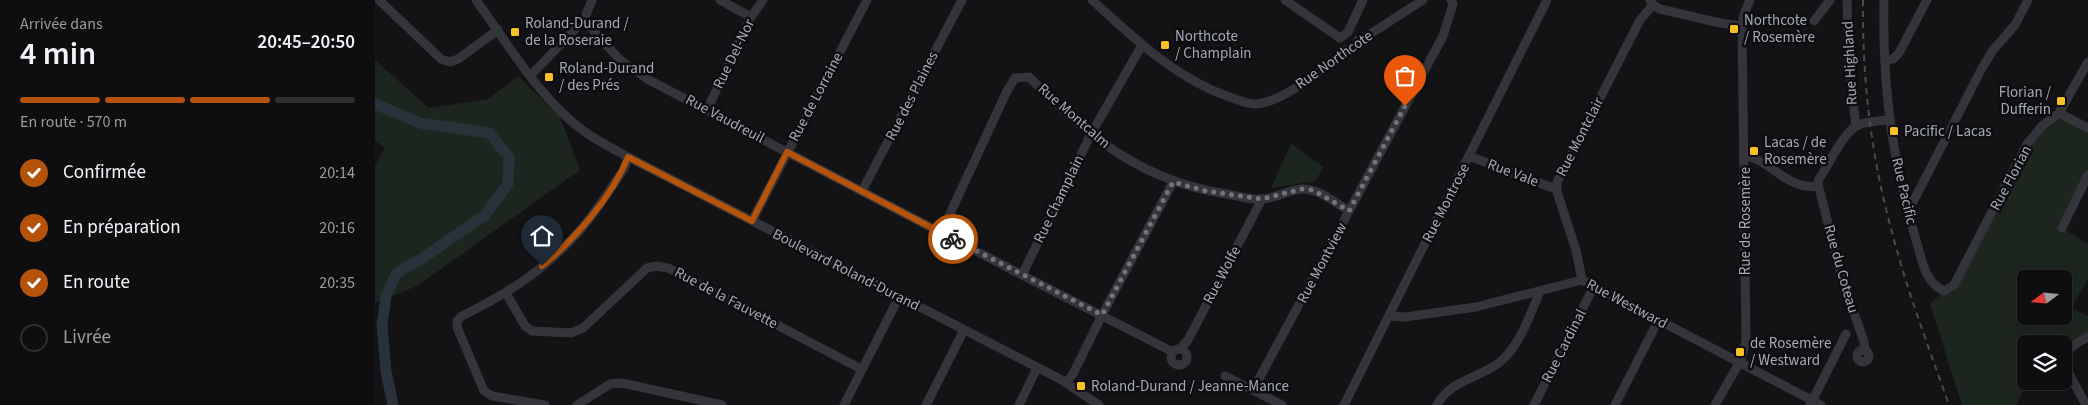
<!DOCTYPE html>
<html lang="fr">
<meta charset="utf-8">
<style>
body{margin:0;font-family:"Source Sans 3",sans-serif;background:#171719;color:#f1f3f6;height:100vh;display:flex;flex-direction:column;font-size:19px;white-space:nowrap}
*{box-sizing:border-box;margin:0}
p{font-size:16px;color:#9b9c9f}
.icon{flex:none;width:28px;height:28px;fill:none;stroke:currentColor;stroke-width:2;stroke-linecap:round;stroke-linejoin:round}
.map{position:relative;flex:1;overflow:hidden}
.panel{display:flex;flex-direction:column;background:#0e0e10;width:375px}
.panel>*{flex:none}
.needle{width:32px;rotate:254deg}
.tools{position:absolute;left:1642px;top:270px;display:grid;gap:10px}
.tools a{display:grid;place-items:center;width:55px;height:55px;border-radius:8px;background:#0e0e10;box-shadow:0 2px 12px #0003,0 0 0 1px #2e2e30;font-size:25px}
.pin{position:absolute;display:grid;place-items:center;width:42px;height:42px;color:#fff;margin:-51px -21px;border-radius:50% 50% 50% 0;rotate:-45deg;box-shadow:0 0 5px #0007}
.pin .icon{rotate:45deg}
.courier{position:absolute;display:grid;place-items:center;width:50px;height:50px;margin:-25px;border:4px solid #b45309;border-radius:50%;background:#fff;color:#222;box-shadow:0 1px 6px #0007}
.head em{font-style:normal;font-weight:600}
.head div{display:flex;flex-direction:column-reverse}
.head{display:flex;align-items:center;justify-content:space-between;height:85px;padding:0 20px}
h1{font-size:32px;font-weight:600;line-height:38px}
.bar{display:grid;grid-template-columns:repeat(4,1fr);gap:8px 5px;align-content:center;height:60px;padding:0 20px}
.bar i{height:6px;border-radius:4px;background:#2e2e30}
.bar .active{background:#b45309}
.bar p{grid-column:span 4}
ol{padding:0 20px;list-style:none}
li{display:flex;align-items:center;gap:15px;height:55px}
li p{margin-inline-start:auto}
li .icon{padding:5px;border-radius:50%;background:#b45309;color:#fff;stroke-width:4}
li:last-child{color:#9b9c9f}
li i{width:28px;height:28px;border:2px solid #2e2e30;border-radius:50%}
main{display:flex;flex:1;min-height:0}
.map>svg:first-child{display:block}
</style>
<main>
<section class="panel">
<div class="head"><div><h1>4 min</h1><p>Arrivée dans</p></div><em>20:45–20:50</em></div>
<div class="bar"><i class="active"></i><i class="active"></i><i class="active"></i><i></i><p>En route · 570 m</p></div>
<ol>
<li><svg class="icon" aria-label="check" viewBox="0 0 24 24"><path d="M5 12l5 5 9-10"/></svg>Confirmée<p>20:14</p></li>
<li><svg class="icon" aria-label="check" viewBox="0 0 24 24"><path d="M5 12l5 5 9-10"/></svg>En préparation<p>20:16</p></li>
<li><svg class="icon" aria-label="check" viewBox="0 0 24 24"><path d="M5 12l5 5 9-10"/></svg>En route<p>20:35</p></li>
<li><i></i>Livrée</li>
</ol>
</section>
<div class="map">
<svg width="1713" height="405" viewBox="0 0 1713 405">
<rect width="100%" height="100%" fill="#131315"/>
<g fill="#1d251f" fill-rule="evenodd">
<path d="M0 60 54 108 113 99 143 76 185 117 205 170 42 286 0 303V165L10 148 0 141Z"/>
<path d="M1684 113 1713 128V175L1687 228 1713 244V279L1696 308 1713 316V337L1689 355V344H1651V381H1654L1641 405H1587L1555 304 1569 291 1579 285 1652 144ZM1651 279H1689V316H1651Z"/>
<path d="M916 144 949 167 940 181 896 188Z"/>
</g>
<g fill="none" stroke-linecap="round" stroke-linejoin="round">
<path stroke="#29313a" stroke-width="11" d="M0 104 45 123 114 133 134 157 133 184 110 215 45 260 31 267 21 274 11 296 7 325 11 371 18 405"/>
<g stroke="#34353a" stroke-width="9">
<path d="M4 0 66 59 75 62 83 59 123 30"/>
<path d="M101 0C133 44 166 101 210 132 224 142 239 149 253 157L685 379 724 405"/>
<path d="M345 0 376 17"/>
<path d="M717 0C760 39 801 79 857 98 864 100 873 104 879 104 906 104 944 71 966 56L969 50"/>
<path d="M910 0 965 38"/>
<path d="M1275 0 1278 5 1285 9 1345 23 1367 26"/>
<path d="M1472 0 1474 67 1481 126"/>
<path d="M1509 0C1507 81 1517 162 1541 240 1547 259 1549 282 1569 291L1579 285 1652 144 1668 125 1684 113 1713 62"/>
<path d="M209 20 245 60 274 80 647 275 798 352"/>
<path d="M1439 21 1455 0"/>
<path d="M965 38 973 32 988 0"/>
<path d="M983 40 989 38 1048 0"/>
<path d="M969 50 974 51 979 49 983 40"/>
<path d="M1510 61 1518 59 1524 53 1552 0"/>
<path d="M156 75 209 20 217 0"/>
<path d="M332 110 376 17 388 0"/>
<path d="M1684 113 1713 128"/>
<path d="M1094 156 1175 187 1181 188"/>
<path d="M1369 156C1395 158 1411 191 1443 186"/>
<path d="M487 191 587 0"/>
<path d="M1531 206 1538 202 1606 70 1618 50 1640 25 1653 0"/>
<path d="M377 221 492 0"/>
<path d="M1687 228 1713 175"/>
<path d="M566 233 632 91 640 78 654 77C715 137 765 181 852 194 863 196 875 200 886 199 900 199 913 190 927 189 943 188 961 203 974 211"/>
<path d="M647 275 716 134 767 45"/>
<path d="M1207 280 1201 250 1182 192V182L1265 20 1278 5"/>
<path d="M131 293 150 326 157 331 196 333 208 328 272 268 281 266 293 268 486 369"/>
<path d="M1014 316 1030 317 1101 307 1207 280 1446 405"/>
<path d="M805 349 813 340 887 199"/>
<circle cx="804" cy="357" r="8"/>
<circle cx="1488" cy="356" r="6"/>
<path d="M1490 351 1489 342 1466 275 1443 184 1444 179C1453 166 1469 131 1483 125 1493 121 1505 121 1515 120"/>
<path d="M850 376 907 405"/>
<path d="M691 383 698 374 727 315 798 182"/>
<path d="M878 390 1068 36 1078 4 1076 0"/>
<path d="M170 405 117 396 109 391 82 327V321L87 316C131 294 164 274 199 237 218 217 233 192 249 169L253 157"/>
<path d="M202 405 235 384 247 383 347 405"/>
<path d="M469 405 524 297"/>
<path d="M551 405 589 330"/>
<path d="M644 405 662 368"/>
<path d="M969 405 1172 0"/>
<path d="M1062 405C1075 380 1105 378 1125 362 1145 345 1155 315 1165 291"/>
<path d="M1159 405 1219 286"/>
<path d="M1240 405 1283 321"/>
<path d="M1340 405 1366 360 1371 341 1367 26 1369 14 1375 0"/>
<path d="M1435 405 1471 334"/>
<path d="M1711 405 1691 368 1690 354 1702 343 1713 337"/>
</g>
<path stroke="#494b51" stroke-width="2" stroke-dasharray="6 5" stroke-linecap="butt" d="M1488 0C1487 78 1496 157 1517 232 1532 291 1554 348 1574 405"/>
</g>
<g fill="none" stroke-linecap="round" stroke-linejoin="round">
<path stroke="#71747e" stroke-width="5" stroke-dasharray="0 9" d="M578 239 727 315 798 182 831 191 887 199 927 189 938 190 974 211 1030 106"/>
<path stroke="#b45309" stroke-width="6" d="M167 266C200 239 237 197 253 157L377 221 412 152 578 239"/>
</g>
<g fill="#fac126" stroke="#0e0e10" stroke-width="2">
<rect x="1354" y="24" width="10" height="10" rx="2.5"/>
<rect x="135" y="27" width="10" height="10" rx="2.5"/>
<rect x="785" y="40" width="10" height="10" rx="2.5"/>
<rect x="169" y="72" width="10" height="10" rx="2.5"/>
<rect x="1681" y="96" width="10" height="10" rx="2.5"/>
<rect x="1514" y="126" width="10" height="10" rx="2.5"/>
<rect x="1374" y="146" width="10" height="10" rx="2.5"/>
<rect x="1360" y="347" width="10" height="10" rx="2.5"/>
<rect x="701" y="381" width="10" height="10" rx="2.5"/>
</g>
<g text-anchor="middle" dominant-baseline="central" stroke-width="5" stroke-linejoin="round" paint-order="stroke">
<g font-size="15" fill="#a4a9b6" stroke="#0e0e10" text-anchor="start">
<text x="1369" y="20">Northcote<tspan x="1369" dy="17">/ Rosemère</tspan></text>
<text x="150" y="23">Roland-Durand /<tspan x="150" dy="17">de la Roseraie</tspan></text>
<text x="800" y="36">Northcote<tspan x="800" dy="17">/ Champlain</tspan></text>
<text x="184" y="68">Roland-Durand<tspan x="184" dy="17">/ des Prés</tspan></text>
<text x="1676" y="92" text-anchor="end">Florian /<tspan x="1676" dy="17">Dufferin</tspan></text>
<text x="1529" y="131">Pacific / Lacas</text>
<text x="1389" y="142">Lacas / de<tspan x="1389" dy="17">Rosemère</tspan></text>
<text x="1375" y="343">de Rosemère<tspan x="1375" dy="17">/ Westward</tspan></text>
<text x="716" y="386">Roland-Durand / Jeanne-Mance</text>
</g>
<g font-size="15" fill="#a4a9b6" stroke="#0e0e10">
<text transform="translate(359 54) rotate(-64)">Rue Del-Nor</text>
<text transform="translate(959 60) rotate(-35)">Rue Northcote</text>
<text transform="translate(1475 63) rotate(-93)">Rue Highland</text>
<text transform="translate(537 96) rotate(-63)">Rue des Plaines</text>
<text transform="translate(441 97) rotate(-62)">Rue de Lorraine</text>
<text transform="translate(699 116) rotate(41)">Rue Montcalm</text>
<text transform="translate(350 119) rotate(28)">Rue Vaudreuil</text>
<text transform="translate(1205 137) rotate(-63)">Rue Montclair</text>
<text transform="translate(1138 173) rotate(21)">Rue Vale</text>
<text transform="translate(1636 178) rotate(-62)">Rue Florian</text>
<text transform="translate(1529 191) rotate(77)">Rue Pacific</text>
<text transform="translate(684 199) rotate(-64)">Rue Champlain</text>
<text transform="translate(1071 203) rotate(-63)">Rue Montrose</text>
<text transform="translate(1370 221) rotate(-90)">Rue de Rosemère</text>
<text transform="translate(947 263) rotate(-62)">Rue Montview</text>
<text transform="translate(1466 269) rotate(74)">Rue du Coteau</text>
<text transform="translate(471 270) rotate(27)">Boulevard Roland-Durand</text>
<text transform="translate(847 275) rotate(-62)">Rue Wolfe</text>
<text transform="translate(351 298) rotate(28)">Rue de la Fauvette</text>
<text transform="translate(1252 304) rotate(28)">Rue Westward</text>
<text transform="translate(1189 346) rotate(-63)">Rue Cardinal</text>
</g>
</g>
</svg>
<div class="tools">
<a><svg class="needle" viewBox="-14 -14 28 28"><path d="M0-13l5 13h-10z" fill="#e53935"/><path d="M0 13l5-13h-10z" fill="#9b9c9f"/></svg></a>
<a><svg class="icon" aria-label="layers" viewBox="0 0 24 24"><path d="M12 4l9 5-9 5-9-5zM3 14l9 5 9-5"/></svg></a>
</div>
<div class="pin" style="left:1030px;top:106px;background:#ea580c"><svg class="icon" aria-label="bag" viewBox="0 0 24 24"><path d="M5 8h14l-1 12H6zM9 8a3 3 0 0 1 6 0"/></svg></div>
<div class="pin" style="left:167px;top:266px;background:#1f2937"><svg class="icon" aria-label="home" viewBox="0 0 24 24"><path d="M3 11l9-7 9 7M6 9v11h12V9"/></svg></div>
<div class="courier" style="left:578px;top:239px"><svg class="icon" aria-label="bike" viewBox="0 0 24 24"><circle cx="6" cy="16" r="4"/><circle cx="18" cy="16" r="4"/><path d="M6 16l4-8h5l3 8M10 8l3 8H6M13 5h3"/></svg></div>
</div>
</main>
